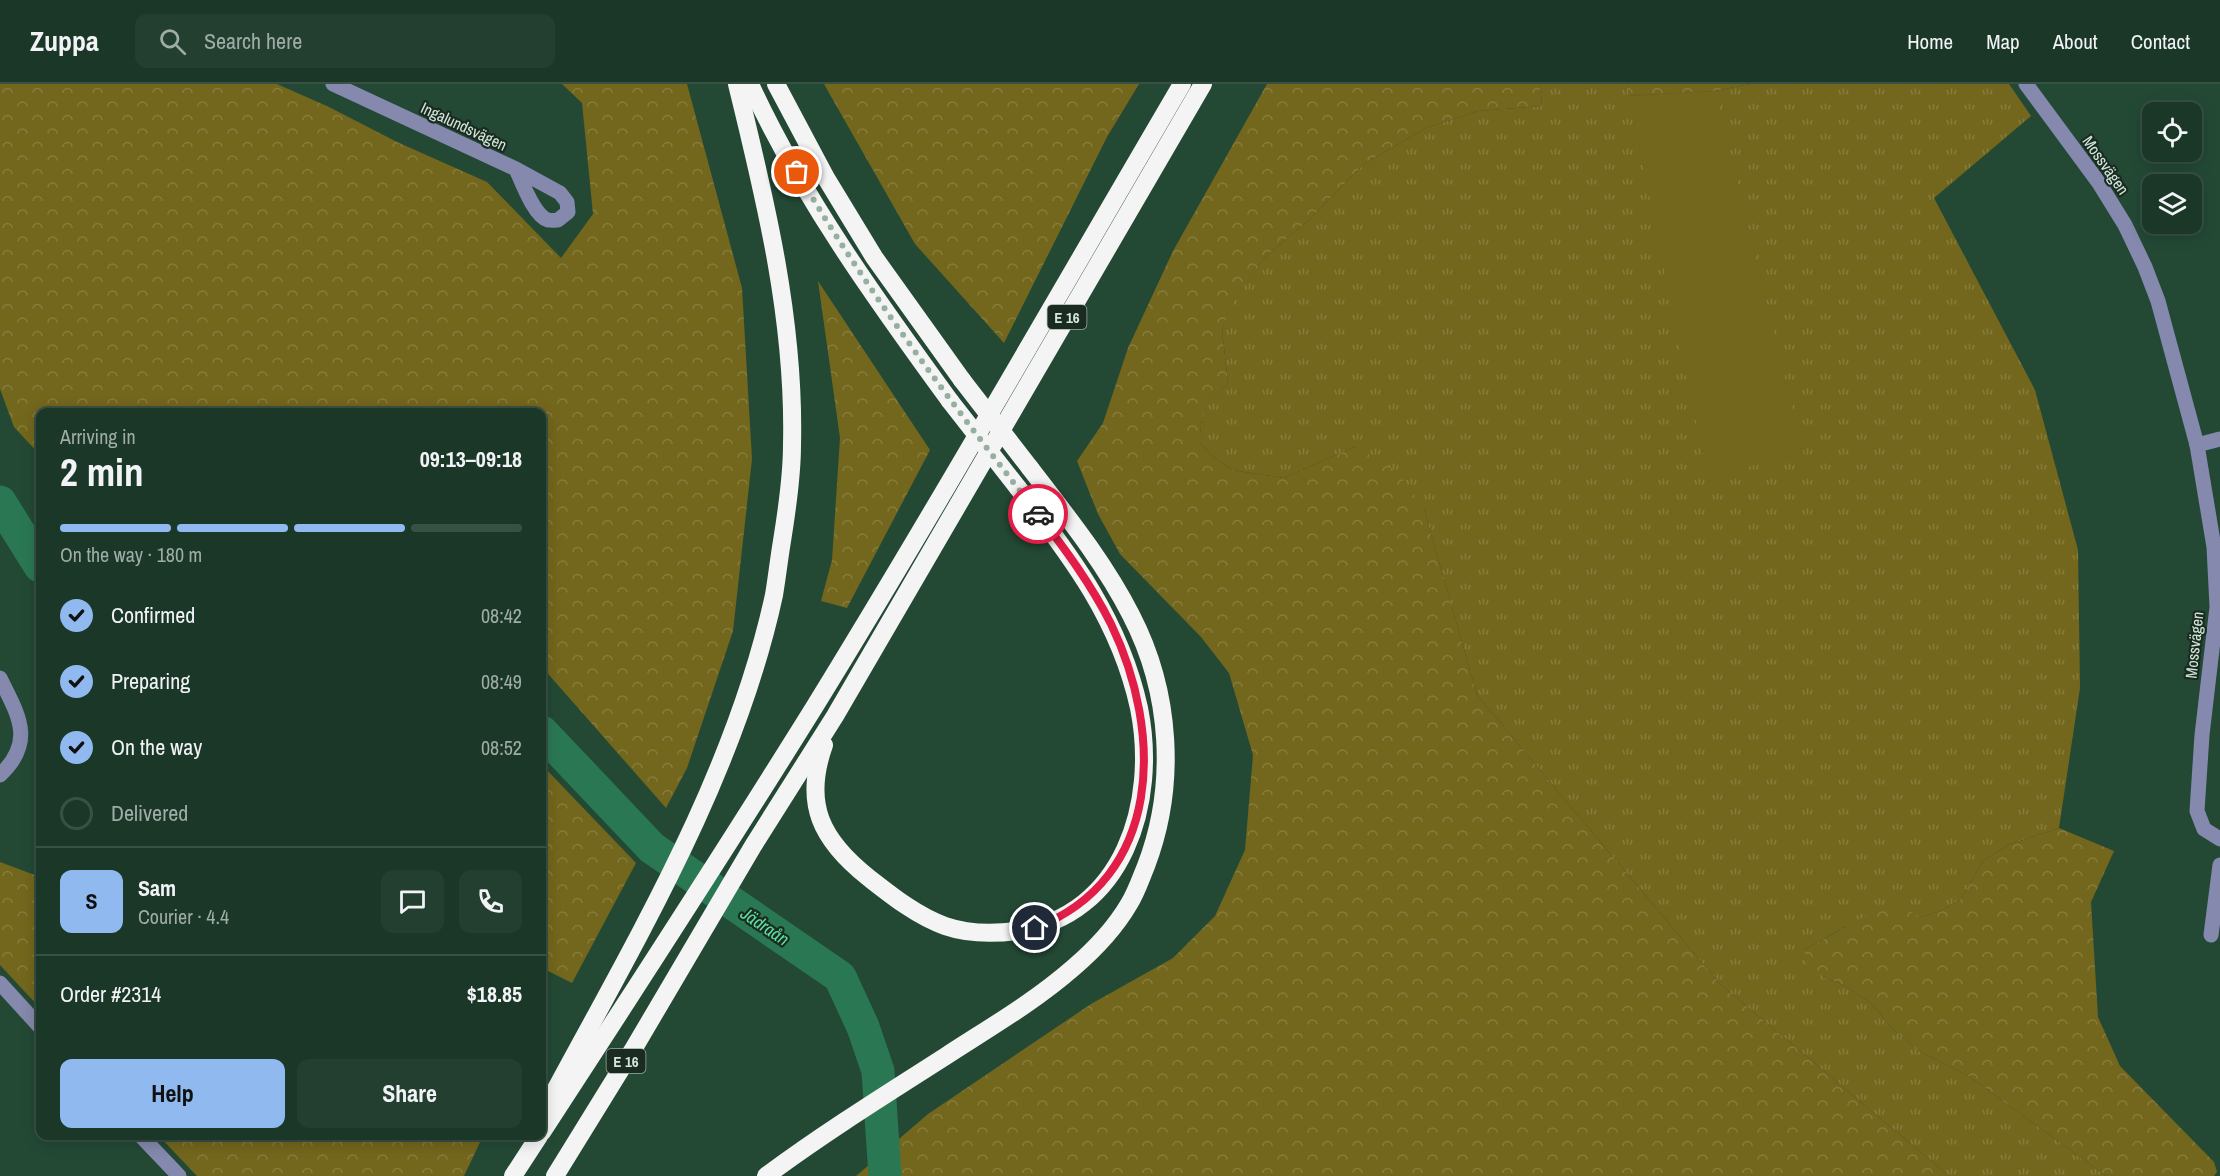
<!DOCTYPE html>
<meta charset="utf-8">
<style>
body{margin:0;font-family:"Archivo Narrow",sans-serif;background:#233f30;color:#f1f3f6;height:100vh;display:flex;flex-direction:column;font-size:22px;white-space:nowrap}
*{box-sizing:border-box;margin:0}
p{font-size:20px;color:#9faca8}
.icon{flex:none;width:33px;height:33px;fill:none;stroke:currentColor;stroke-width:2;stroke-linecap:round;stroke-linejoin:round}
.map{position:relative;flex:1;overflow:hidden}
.sheet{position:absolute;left:36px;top:324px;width:510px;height:732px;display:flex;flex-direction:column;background:#1a3728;border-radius:12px;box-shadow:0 3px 15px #0003,0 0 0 2px #385145}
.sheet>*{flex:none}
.fabs{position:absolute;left:2142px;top:18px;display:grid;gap:12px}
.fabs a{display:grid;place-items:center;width:60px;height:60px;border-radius:12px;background:#1a3728;box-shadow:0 3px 15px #0003,0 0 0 2px #385145;font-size:30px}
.pin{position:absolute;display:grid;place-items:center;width:51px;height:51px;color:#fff;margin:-26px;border:3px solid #fff;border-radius:50%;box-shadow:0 2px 6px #0007}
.courier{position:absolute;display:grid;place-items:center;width:60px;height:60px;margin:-30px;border:4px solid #e11d48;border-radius:50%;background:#fff;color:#222;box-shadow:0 2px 8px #0007}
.summary em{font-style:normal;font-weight:800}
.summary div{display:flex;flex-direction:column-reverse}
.summary{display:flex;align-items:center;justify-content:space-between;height:102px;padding:0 24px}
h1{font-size:39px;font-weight:800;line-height:45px}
.bar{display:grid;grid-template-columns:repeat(4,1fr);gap:9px 6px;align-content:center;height:72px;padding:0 24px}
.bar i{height:8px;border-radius:4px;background:#385145}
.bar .selected{background:#90b9f0}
.bar p{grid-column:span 4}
.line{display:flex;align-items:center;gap:15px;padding:0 24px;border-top:2px solid #385145}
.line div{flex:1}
.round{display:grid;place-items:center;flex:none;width:63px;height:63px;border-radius:12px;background:#233f30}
ol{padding:0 24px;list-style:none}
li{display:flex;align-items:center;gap:18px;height:66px}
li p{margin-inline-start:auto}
li .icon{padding:6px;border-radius:50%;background:#90b9f0;color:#111;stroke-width:4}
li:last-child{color:#9faca8}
li i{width:33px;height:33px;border:3px solid #385145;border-radius:50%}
.button{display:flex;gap:12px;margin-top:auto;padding:12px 24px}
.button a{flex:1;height:69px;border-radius:12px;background:#90b9f0;color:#111;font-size:24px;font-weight:800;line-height:69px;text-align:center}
.button a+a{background:#233f30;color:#f1f3f6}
header{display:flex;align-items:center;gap:36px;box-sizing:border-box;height:84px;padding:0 30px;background:#1a3728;border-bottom:2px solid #385145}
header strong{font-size:28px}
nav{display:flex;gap:33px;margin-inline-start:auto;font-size:21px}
.search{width:420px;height:54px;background:#233f30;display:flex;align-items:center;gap:15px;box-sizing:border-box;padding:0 21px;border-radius:12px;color:#9faca8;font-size:22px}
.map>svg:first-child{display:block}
</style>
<header>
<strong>Zuppa</strong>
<div class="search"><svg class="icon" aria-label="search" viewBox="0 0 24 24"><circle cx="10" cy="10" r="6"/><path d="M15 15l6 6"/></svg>Search here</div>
<nav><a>Home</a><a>Map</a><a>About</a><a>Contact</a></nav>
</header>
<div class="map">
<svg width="2220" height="1092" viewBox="0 0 2220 1092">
<defs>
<pattern id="grass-tufts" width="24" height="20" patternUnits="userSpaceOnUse" patternTransform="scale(1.5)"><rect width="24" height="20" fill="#73661d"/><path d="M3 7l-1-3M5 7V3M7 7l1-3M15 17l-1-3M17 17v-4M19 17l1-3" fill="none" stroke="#867c3d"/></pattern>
<pattern id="forest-crowns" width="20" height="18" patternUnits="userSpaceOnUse" patternTransform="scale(1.5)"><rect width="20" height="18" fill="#73661d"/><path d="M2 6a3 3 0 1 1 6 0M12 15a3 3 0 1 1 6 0" fill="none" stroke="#867c3d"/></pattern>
</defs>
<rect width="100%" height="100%" fill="#234935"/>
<path fill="url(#grass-tufts)" d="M1540 0H1627L1630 12 1715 7 1750 0H2009L2031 32 1934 114 2035 306 2078 466 2080 604 2059 744 2008 761 1983 777 1961 815 1941 827 1920 833 1845 843 1804 866 1824 893 1845 902 1871 919 1892 944 1917 966 1967 991 2106 1092H1949L1719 899 1477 611 1424 425 1354 363 1284 394 1232 386 1211 371 1200 359C1200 327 1206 321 1228 299L1222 246 1231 220 1265 173 1311 134 1364 80 1426 44 1478 27 1542 22Z"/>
<g fill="url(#forest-crowns)">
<path d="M0 0H277L329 23 397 58 487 98 561 174 593 130 582 19 562 0H687L742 204 752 375 733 547 687 684 666 724 542 583V328H40V371L14 343 0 305Z"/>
<path d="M824 0H1139L1107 53 1004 259 915 160Z"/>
<path d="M1267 0H1540L1542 22 1478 27 1426 44 1364 80 1311 134 1265 173 1232 220 1222 246 1228 299C1207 321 1200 327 1200 359L1211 371 1232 386 1284 394 1354 363 1376 374 1398 389 1424 425 1477 611 1719 899 1949 1092H856L928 1030 1091 920 1173 874 1215 832 1245 766 1253 671 1229 589 1201 553 1120 470 1098 430 1077 377 1103 339 1128 264 1173 167Z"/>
<path d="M1627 0H1750L1715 7 1629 12Z"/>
<path d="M818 197 930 366 847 524 821 517 832 476 840 354Z"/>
<path d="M542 681 636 779 572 899 542 884Z"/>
<path d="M2059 744 2114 767 2091 818 2098 933 2120 982 2214 1078 2217 1088 2214 1092H2106L1967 991 1917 966 1892 944 1871 919 1845 902 1824 893 1808 883 1804 866 1867 831 1901 822 1920 833 1941 827 1961 815 1983 777 2008 761Z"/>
<path d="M0 778 40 793V924L0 881Z"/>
<path d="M159 1052H483L464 1092H197Z"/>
</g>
<path fill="#73661d" d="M1715 7 1804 371 1707 391 1629 12Z"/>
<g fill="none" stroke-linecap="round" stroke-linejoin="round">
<g stroke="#2a7853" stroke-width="33">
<path d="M0 418 40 482"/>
<path d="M542 648 652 764 840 893 863 943 878 987 885 1092"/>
</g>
<g stroke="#8489ad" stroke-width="15">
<path d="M333 0 516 85 560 109 567 118 568 128 558 136C557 136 549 137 548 136 534 132 522 98 516 85"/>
<path d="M2026 0 2099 99 2125 141 2145 183 2158 217 2197 361 2214 463 2217 523 2202 651 2197 727 2204 745 2220 755"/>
<path d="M2197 361 2220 355"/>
<path d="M0 594C18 631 36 657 0 691"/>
<path d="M2211 851 2220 781"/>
<path d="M0 899 40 943"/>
<path d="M141 1052 179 1092"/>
</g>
<g stroke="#f4f4f4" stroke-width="18">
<path d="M750 0C802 113 877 217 950 317"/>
<path d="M776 0 826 94 874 173 962 296"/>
<path d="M824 661C803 720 821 756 869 794 892 812 917 832 945 842 968 850 993 850 1017 847 1124 832 1158 718 1139 624 1120 537 1072 473 1018 404"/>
<path d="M550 1016C636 856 735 691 774 511 777 493 779 475 782 457 787 426 792 393 792 361 795 238 766 118 737 0"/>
<path d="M542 1048C634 907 726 765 815 622 941 417 1060 208 1182 0"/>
<path d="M513 1092 539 1052"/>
<path d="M555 1092 634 964 753 762 835 632 1203 0"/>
<path d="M766 1092C824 1049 885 1011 946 972 989 944 1034 918 1073 884 1094 866 1115 844 1129 820 1136 809 1141 794 1146 782 1177 701 1171 608 1131 531 1104 478 1066 431 1030 384"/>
</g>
<g stroke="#f4f4f4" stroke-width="18">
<path d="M962 296 1030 384"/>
<path d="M950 317 1018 404"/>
</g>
</g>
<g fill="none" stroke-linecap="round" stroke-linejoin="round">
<path stroke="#95b0a0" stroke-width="6" stroke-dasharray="0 10.8" d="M797 88C868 209 952 320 1038 430"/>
<path stroke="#e11d48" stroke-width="8" d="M1035 844C1164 794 1163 648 1111 540 1091 500 1065 465 1038 430"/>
</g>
<g text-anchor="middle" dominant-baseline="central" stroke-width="4.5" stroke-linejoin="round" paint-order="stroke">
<g fill="#1b2b22" stroke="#9bafa3" stroke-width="1.5">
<rect x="1047.5" y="221" width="39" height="24" rx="4.5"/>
<rect x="606.5" y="965" width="39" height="24" rx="4.5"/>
</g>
<g font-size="15" font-weight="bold" fill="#d2e7da">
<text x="1067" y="233">E 16</text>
<text x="626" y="977">E 16</text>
</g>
<g font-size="16" fill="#d2e7da" stroke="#1b2b22">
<text transform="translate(464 42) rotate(25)">Ingalundsvägen</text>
<text transform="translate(2106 81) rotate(55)">Mossvägen</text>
<text transform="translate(2194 561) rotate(-84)">Mossvägen</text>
</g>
<g font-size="18" font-style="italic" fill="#5be1a0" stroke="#1b2b22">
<text transform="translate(765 842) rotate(34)">Jädraån</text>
</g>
</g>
</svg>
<div class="fabs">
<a><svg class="icon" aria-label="locate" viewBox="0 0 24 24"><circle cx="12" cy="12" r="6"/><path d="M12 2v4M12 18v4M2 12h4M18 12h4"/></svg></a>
<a><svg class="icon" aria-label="layers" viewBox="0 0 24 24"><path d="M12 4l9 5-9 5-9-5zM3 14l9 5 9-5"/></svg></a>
</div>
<div class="pin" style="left:797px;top:88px;background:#ea580c"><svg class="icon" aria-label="bag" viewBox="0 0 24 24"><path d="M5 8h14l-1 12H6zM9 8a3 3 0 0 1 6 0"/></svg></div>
<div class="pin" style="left:1035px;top:844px;background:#1f2937"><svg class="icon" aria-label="home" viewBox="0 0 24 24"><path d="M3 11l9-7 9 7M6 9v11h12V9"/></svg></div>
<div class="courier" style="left:1038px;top:430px"><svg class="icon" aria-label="car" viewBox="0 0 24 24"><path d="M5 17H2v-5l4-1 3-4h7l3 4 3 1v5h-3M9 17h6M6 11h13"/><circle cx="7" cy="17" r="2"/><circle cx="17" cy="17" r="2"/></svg></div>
<section class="sheet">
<div class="summary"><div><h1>2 min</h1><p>Arriving in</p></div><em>09:13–09:18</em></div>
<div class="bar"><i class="selected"></i><i class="selected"></i><i class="selected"></i><i></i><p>On the way · 180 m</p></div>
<ol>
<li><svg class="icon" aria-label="check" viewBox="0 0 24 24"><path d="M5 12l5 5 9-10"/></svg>Confirmed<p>08:42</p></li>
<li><svg class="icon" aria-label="check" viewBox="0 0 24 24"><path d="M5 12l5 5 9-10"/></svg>Preparing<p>08:49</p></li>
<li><svg class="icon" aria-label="check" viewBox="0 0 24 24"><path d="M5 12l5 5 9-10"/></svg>On the way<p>08:52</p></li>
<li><i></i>Delivered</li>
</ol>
<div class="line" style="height:108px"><b class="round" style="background:#90b9f0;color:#111">S</b><div><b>Sam</b><p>Courier · 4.4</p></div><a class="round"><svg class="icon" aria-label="chat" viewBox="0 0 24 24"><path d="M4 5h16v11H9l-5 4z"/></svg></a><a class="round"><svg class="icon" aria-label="phone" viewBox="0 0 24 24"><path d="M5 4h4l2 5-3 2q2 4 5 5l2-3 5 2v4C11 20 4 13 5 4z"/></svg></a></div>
<div class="line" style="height:78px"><div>Order #2314</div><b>$18.85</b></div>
<div class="button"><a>Help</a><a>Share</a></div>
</section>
</div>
